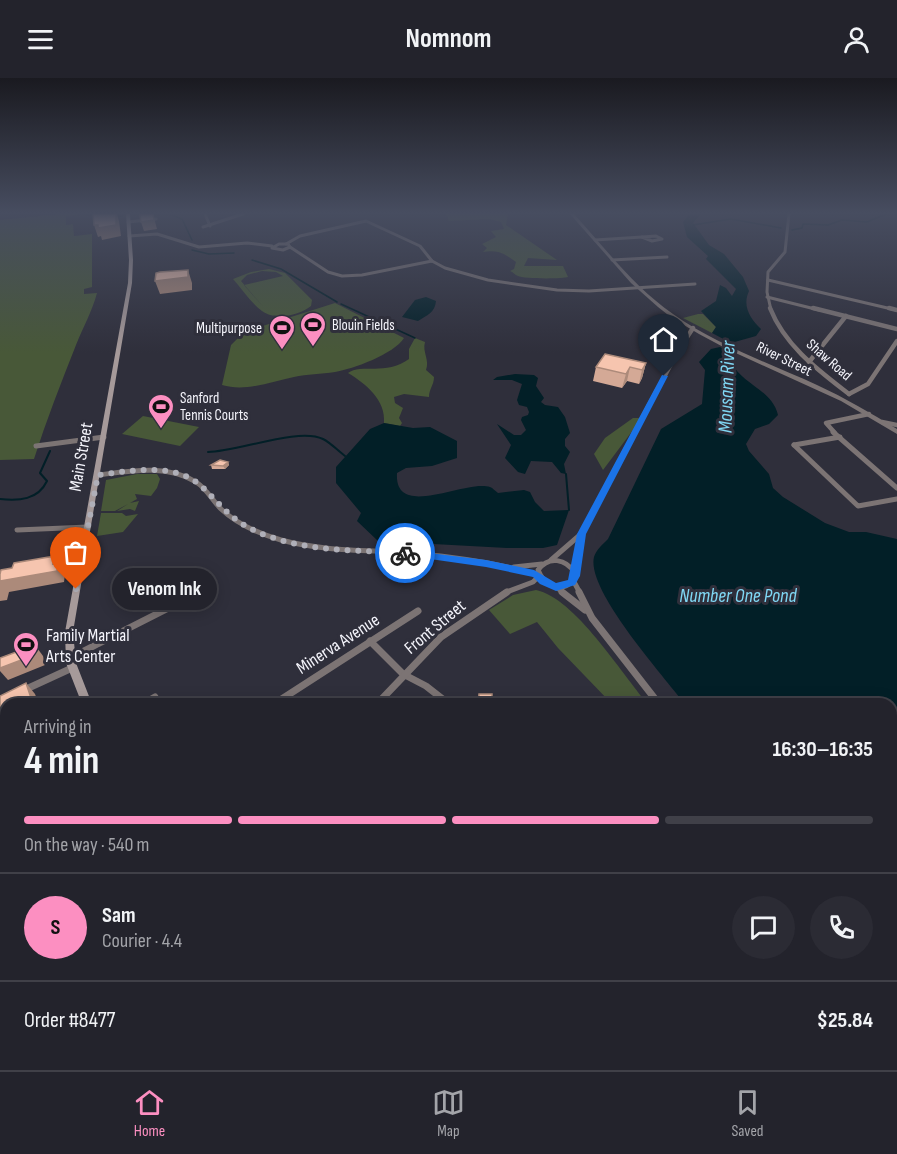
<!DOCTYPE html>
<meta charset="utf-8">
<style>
body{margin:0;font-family:"Sofia Sans Condensed",sans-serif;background:#2b2b34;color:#f1f3f6;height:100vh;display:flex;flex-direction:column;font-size:22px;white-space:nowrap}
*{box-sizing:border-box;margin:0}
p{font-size:20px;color:#a3a4a9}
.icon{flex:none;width:33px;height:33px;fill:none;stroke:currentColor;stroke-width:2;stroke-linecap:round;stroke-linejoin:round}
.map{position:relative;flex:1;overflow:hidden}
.side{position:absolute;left:0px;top:620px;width:897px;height:374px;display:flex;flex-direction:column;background:#23232c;border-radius:18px 18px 0 0;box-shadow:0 3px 15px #0003,0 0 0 2px #404048}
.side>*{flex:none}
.pin{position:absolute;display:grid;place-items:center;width:51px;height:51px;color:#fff;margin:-62px -26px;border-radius:50% 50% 50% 0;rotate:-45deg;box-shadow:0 0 6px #0007}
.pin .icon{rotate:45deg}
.courier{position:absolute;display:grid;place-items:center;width:60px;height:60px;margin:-30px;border:4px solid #1a73e8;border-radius:50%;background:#fff;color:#222;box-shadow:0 2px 8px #0007}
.bubble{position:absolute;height:42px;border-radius:21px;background:#23232c;box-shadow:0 3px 15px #0003,0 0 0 2px #404048;font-size:20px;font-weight:700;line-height:42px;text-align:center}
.head em{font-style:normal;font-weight:700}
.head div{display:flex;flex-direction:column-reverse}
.head{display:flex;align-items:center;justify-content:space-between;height:102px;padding:0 24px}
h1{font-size:39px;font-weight:700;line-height:45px}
.bar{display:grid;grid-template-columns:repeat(4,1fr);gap:9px 6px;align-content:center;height:72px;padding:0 24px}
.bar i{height:8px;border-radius:4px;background:#404048}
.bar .current{background:#fc8fc1}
.bar p{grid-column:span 4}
.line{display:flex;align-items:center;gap:15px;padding:0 24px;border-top:2px solid #404048}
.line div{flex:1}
.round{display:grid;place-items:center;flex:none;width:63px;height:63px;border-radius:32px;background:#2b2b34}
header{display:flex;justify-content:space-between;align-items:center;height:78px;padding:0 24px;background:#23232c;font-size:27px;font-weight:700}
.tab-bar{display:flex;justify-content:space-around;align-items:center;height:84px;border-top:2px solid #404048;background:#23232c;font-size:16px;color:#a3a4a9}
.tab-bar a{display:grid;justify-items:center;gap:3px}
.tab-bar .current{color:#fc8fc1}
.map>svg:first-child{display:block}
</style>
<header><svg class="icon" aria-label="menu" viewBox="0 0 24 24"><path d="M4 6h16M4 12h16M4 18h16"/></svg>Nomnom<svg class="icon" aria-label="person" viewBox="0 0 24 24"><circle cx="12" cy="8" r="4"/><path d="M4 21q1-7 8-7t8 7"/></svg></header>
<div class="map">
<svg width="897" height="992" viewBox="0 0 897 992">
<rect width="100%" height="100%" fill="#2f2f3b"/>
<g fill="#485838" fill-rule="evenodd">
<path d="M60 136H82L66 138V147L73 146 74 158 92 156V209L84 211V216L97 215C92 234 83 249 76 267 61 305 46 343 34 381L0 382V142Z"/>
<path d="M446 136H508L506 147 557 182 528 180 524 188H563L568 199C563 201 523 201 518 198 515 197 513 194 510 193L514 191 516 184C503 174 496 172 483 174L487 170 482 166 496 159 491 153 504 151 501 144 489 141 449 143Z"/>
<path d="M269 191 285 195 312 222 311 228C300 237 275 243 262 233 251 225 242 211 233 201L251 194ZM262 193 276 194 283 198 244 207 266 232 241 203 247 197Z"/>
<path d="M335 225 404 260C394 276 353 291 335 294 321 296 307 296 294 299 271 304 245 314 222 307L231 267 244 254Z"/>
<path d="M698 236H703L716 249 712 255 683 240Z"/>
<path d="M415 260 425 264C422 274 430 282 426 292L434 299C434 307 429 311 429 319L404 316 394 319 395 325 403 330 399 340 402 345 400 348 384 345C386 322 366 306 348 295 361 285 386 298 409 281V271Z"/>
<path d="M143 338 199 349 180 368 122 356Z"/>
<path d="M633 340H642L603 392 594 376 605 360Z"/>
<path d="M137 396H157L160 401 157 410 151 418 135 416 137 421 130 425 139 423 135 433 130 431 117 433 128 426 115 433H101L106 402Z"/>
<path d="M101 435H122L126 438 138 436 123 454 97 458Z"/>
<path d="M536 512C575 520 621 595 647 625H611L558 570 537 544 510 556 489 532 513 517Z"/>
</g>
<g fill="#021f27">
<path d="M689 136H701L693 145 709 167 724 176 743 199 749 213C742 228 750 240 761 251L756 258 731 265 712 255 716 249 701 233 716 223 720 207 726 210 732 218 736 211 706 181 708 178 687 159 683 144Z"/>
<path d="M426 219 436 223C435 235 427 237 418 243L402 239 415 222Z"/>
<path d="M720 269 734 277 731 283C740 306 772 311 778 337L769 346 755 351 746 366 749 373 769 396 773 410 783 419 825 445 849 454H866L897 461V789L891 783V626L684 625C663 597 586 512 594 479 596 472 603 466 608 461L661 351 702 326 705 292 699 284 711 271Z"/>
<path d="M515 296 534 297 538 300 536 308 544 320 541 324 545 327 558 329 565 339 570 355 565 361V368L570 374 564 386 566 396 561 395 552 384 531 383 525 396 518 394 505 380 511 367 497 346 514 357H521L526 352 521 342 522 339 528 337 529 334 527 329 519 327 517 322 522 306 512 302H493L497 299Z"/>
<path d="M384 345 413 350 430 349 457 363V380L432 388 406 390 397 395C394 443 465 401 490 409 493 410 495 413 498 415L524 412 530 414 535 424 544 433 569 432 557 467 543 470H507L378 463 357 443 361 435 336 405V389L370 351Z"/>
</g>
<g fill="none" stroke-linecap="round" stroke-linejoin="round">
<g stroke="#021f27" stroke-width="1.5">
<path d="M83 136 95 137"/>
<path d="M169 136 182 141 192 162"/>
<path d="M115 139 122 138"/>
<path d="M693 147 731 141 781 150"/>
<path d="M792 152 802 150 803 146 828 147 842 142 867 144 886 136"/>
<path d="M192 172 209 176 234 175"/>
<path d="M252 182 281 191 337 224"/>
<path d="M341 226 415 260"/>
</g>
<g stroke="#021f27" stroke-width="2">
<path d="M208 374C237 374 298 349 323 361 331 365 338 373 345 378"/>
<path d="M566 396 569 432"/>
<path d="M0 421C19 423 38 422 47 403L40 395 50 373"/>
</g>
<g stroke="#7c7474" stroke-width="3">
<path d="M205 136 210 148"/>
<path d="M128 144 156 141"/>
<path d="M203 149 243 136"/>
<path d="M129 158 157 156 199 169 247 165 272 168"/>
<path d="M656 158 662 161 652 163 642 159Z"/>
<path d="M595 162 642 159"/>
<path d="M279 166H288L290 169 283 172 272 170Z"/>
<path d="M286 166 300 158 366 143 420 168 432 183"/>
<path d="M290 169 328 194 342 198 362 197 432 183 445 190 488 202 557 212 589 213 695 206"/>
<path d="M612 182 667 179"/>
<path d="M768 202 896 232"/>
<path d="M767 219 819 232"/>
<path d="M771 232 767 214 768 194 785 174 789 136"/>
</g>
<g stroke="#7c7474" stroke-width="4.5">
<path d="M770 230C785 268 818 292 849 316"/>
<path d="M813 230 897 251"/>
<path d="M889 230 897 232"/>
<path d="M809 284 846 238"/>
<path d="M849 316 868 306 897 263"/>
<path d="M882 344 897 347"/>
<path d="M634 355 678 273 693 250"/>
<path d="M835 355 826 345 869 336"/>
</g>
<g stroke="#7c7474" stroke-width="5">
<path d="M833 354 897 410"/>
<path d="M794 367 858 428 897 421"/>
<path d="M794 367 840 359"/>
<path d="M36 368 104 359"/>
<path d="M98 397C130 393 167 386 196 404 207 411 212 422 221 431 237 446 260 456 281 462 318 472 356 472 394 474 443 477 491 483 538 497"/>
<path d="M17 452 88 449"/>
<path d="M551 482 581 456 635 354"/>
<path d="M514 489 542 486"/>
<path d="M575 495C566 481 549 477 538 492 541 500 546 506 554 508 580 516 580 473 581 457"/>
<path d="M573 502 580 515"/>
<path d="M556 509 564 515"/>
<path d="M197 515 215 506"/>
<path d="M504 515 533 504 539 498"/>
</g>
<g stroke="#7c7474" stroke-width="7">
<path d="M562 514 585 532"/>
<path d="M579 514 592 540 659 626"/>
<path d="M370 563 403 596 426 608 449 626"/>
<path d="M70 580 200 514"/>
<path d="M22 613 72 590"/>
<path d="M143 626 155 619"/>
<path d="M274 626 418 533"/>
<path d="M377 626 441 559 507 514"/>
<path d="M0 721 1 723"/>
</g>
<g stroke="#7c7474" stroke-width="9">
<path d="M0 722 6 733"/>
<path d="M891 822 897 831"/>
<path d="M891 908 897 892"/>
<path d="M0 942 6 932"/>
<path d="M239 992 243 987"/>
<path d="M509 992 511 987"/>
<path d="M686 992 688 987"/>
<path d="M868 992 869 987"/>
</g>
<path fill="#7c7474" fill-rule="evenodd" d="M570 136H574C606 171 634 209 673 236 717 267 769 285 817 307 845 320 871 335 897 351V356L841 323 727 271 699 256 672 240 658 229 631 205Z"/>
<g fill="#a69a9a" fill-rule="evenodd">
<path d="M126 136H130L133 182 132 205 73 554 76 585 92 626H82L66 585 65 554 128 205 129 182Z"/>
<path d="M462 987H480L482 992H464Z"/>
</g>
</g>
<g fill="#d4a996">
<path d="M646 285 642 300 639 306 627 303 622 310 593 303 596 289Z"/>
<path d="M228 384 229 387 225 391H212L211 387Z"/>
</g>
<g fill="#ac8a7a">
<path d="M116 136H117L119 143 121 158 102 162 101 158 98 159 94 147Z"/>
<path d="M153 136 157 151 144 153 141 144Z"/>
<path d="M188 192 192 205V212L160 216 155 203Z"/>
<path d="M646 285 642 300 639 306 642 292Z"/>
<path d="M630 289 627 303 622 310 626 296Z"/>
<path d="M228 384 229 387 225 391 223 388Z"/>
<path d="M55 478 62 489V491L65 496 64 504 9 514 7 522 0 523V503L53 486Z"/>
<path d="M35 567 43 578 45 587 8 602 0 593V590Z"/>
<path d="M26 605 35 616 39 626H20Z"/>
<path d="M6 633V648L0 651V636Z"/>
</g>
<g fill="#f6c5af" stroke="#ac8a7a" stroke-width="1.5">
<path d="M93 136H116V147L98 150V147H94Z"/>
<path d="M153 136 154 142 141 144 140 137Z"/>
<path d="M188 192V199L155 203 156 195 160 194Z"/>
<path d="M605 276 646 285 642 292 630 289 626 296 596 289Z"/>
<path d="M220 382 228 384 223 388 211 387Z"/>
<path d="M55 478 53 486 58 485 57 493 0 503V504V496L1 492 12 490 14 485Z"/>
<path d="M35 567 37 576 0 590V580Z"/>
<path d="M26 605 31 620 20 626H6V633L0 636V618Z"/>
<path d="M479 616H492V626H478Z"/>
</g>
<linearGradient id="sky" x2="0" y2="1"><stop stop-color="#1a1a20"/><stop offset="0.49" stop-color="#474d60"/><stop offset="1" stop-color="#474d60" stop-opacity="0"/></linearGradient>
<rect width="897" height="275" fill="url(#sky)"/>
<path fill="#1a73e8" d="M662 297 668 298 586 456 580 498 575 507 556 513 540 506 533 499 486 489 402 477 400 475 405 472 486 482 534 492 556 505 568 502 577 456Z"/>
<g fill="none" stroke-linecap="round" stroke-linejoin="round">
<path stroke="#afafb8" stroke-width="6" stroke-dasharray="0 10.8" d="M76 511 98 397C129 393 174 384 200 407 224 429 231 444 265 457 310 474 358 472 405 475"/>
</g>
<defs>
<symbol id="stadium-pin" viewBox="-11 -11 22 30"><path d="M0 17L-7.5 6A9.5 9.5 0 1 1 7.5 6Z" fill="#fc8fc1" stroke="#2f2f3b"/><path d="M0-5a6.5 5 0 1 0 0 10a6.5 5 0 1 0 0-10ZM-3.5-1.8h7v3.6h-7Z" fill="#111"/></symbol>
</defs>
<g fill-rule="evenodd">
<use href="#stadium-pin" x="298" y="232" width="30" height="40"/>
<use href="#stadium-pin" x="267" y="235" width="30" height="40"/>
<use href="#stadium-pin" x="146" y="314" width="30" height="40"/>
<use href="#stadium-pin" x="11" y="552" width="30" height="40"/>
</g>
<g text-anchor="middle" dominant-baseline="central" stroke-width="6" stroke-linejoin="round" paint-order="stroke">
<g font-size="15" fill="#f4f4fb" stroke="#2f2f3b" text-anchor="start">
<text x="332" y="247">Blouin Fields</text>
<text x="262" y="250" text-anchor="end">Multipurpose</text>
<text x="180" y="320">Sanford<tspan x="180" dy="17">Tennis Courts</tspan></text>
</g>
<g font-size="15" fill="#f4f4fb" stroke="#2f2f3b">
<text transform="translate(784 281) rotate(26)">River Street</text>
<text transform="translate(829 282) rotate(41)">Shaw Road</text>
</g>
<g font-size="18" fill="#f4f4fb" stroke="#2f2f3b">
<text transform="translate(81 379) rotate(-80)">Main Street</text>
<text transform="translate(435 549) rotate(-40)">Front Street</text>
<text transform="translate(338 566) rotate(-33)">Minerva Avenue</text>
</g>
<g font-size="18" fill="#f4f4fb" stroke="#2f2f3b" text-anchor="start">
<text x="46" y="557">Family Martial<tspan x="46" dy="21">Arts Center</tspan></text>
</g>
<g font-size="20" font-style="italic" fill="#80d8f5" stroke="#2f2f3b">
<text transform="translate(727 309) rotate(-88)">Mousam River</text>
<text x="738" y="518">Number One Pond</text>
</g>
</g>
</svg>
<div class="pin" style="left:76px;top:511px;background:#ea580c"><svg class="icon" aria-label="bag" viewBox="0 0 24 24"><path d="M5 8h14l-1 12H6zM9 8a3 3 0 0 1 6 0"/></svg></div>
<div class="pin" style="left:664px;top:298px;background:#1f2937"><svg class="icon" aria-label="home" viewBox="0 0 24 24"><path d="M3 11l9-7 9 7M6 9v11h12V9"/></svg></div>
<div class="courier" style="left:405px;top:475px"><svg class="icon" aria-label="bike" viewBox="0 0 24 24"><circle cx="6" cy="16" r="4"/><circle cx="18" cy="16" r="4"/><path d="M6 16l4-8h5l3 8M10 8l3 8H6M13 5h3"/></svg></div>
<div class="bubble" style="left:112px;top:490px;width:105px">Venom Ink</div>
<section class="side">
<div class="head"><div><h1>4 min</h1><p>Arriving in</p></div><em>16:30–16:35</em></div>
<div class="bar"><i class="current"></i><i class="current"></i><i class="current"></i><i></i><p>On the way · 540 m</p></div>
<div class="line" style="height:108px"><b class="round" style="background:#fc8fc1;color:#111">S</b><div><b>Sam</b><p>Courier · 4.4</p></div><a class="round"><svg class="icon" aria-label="chat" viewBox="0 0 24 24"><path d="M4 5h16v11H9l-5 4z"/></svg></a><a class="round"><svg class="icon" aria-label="phone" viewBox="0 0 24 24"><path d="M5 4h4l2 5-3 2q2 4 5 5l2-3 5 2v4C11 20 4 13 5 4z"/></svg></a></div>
<div class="line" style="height:78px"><div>Order #8477</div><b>$25.84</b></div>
</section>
</div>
<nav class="tab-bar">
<a class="current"><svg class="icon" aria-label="home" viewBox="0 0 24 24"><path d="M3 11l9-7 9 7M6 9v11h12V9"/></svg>Home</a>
<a><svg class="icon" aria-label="map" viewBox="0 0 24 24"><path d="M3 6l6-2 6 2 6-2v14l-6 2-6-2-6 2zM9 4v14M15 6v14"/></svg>Map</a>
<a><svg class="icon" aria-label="saved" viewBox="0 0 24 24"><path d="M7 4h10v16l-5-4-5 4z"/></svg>Saved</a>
</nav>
